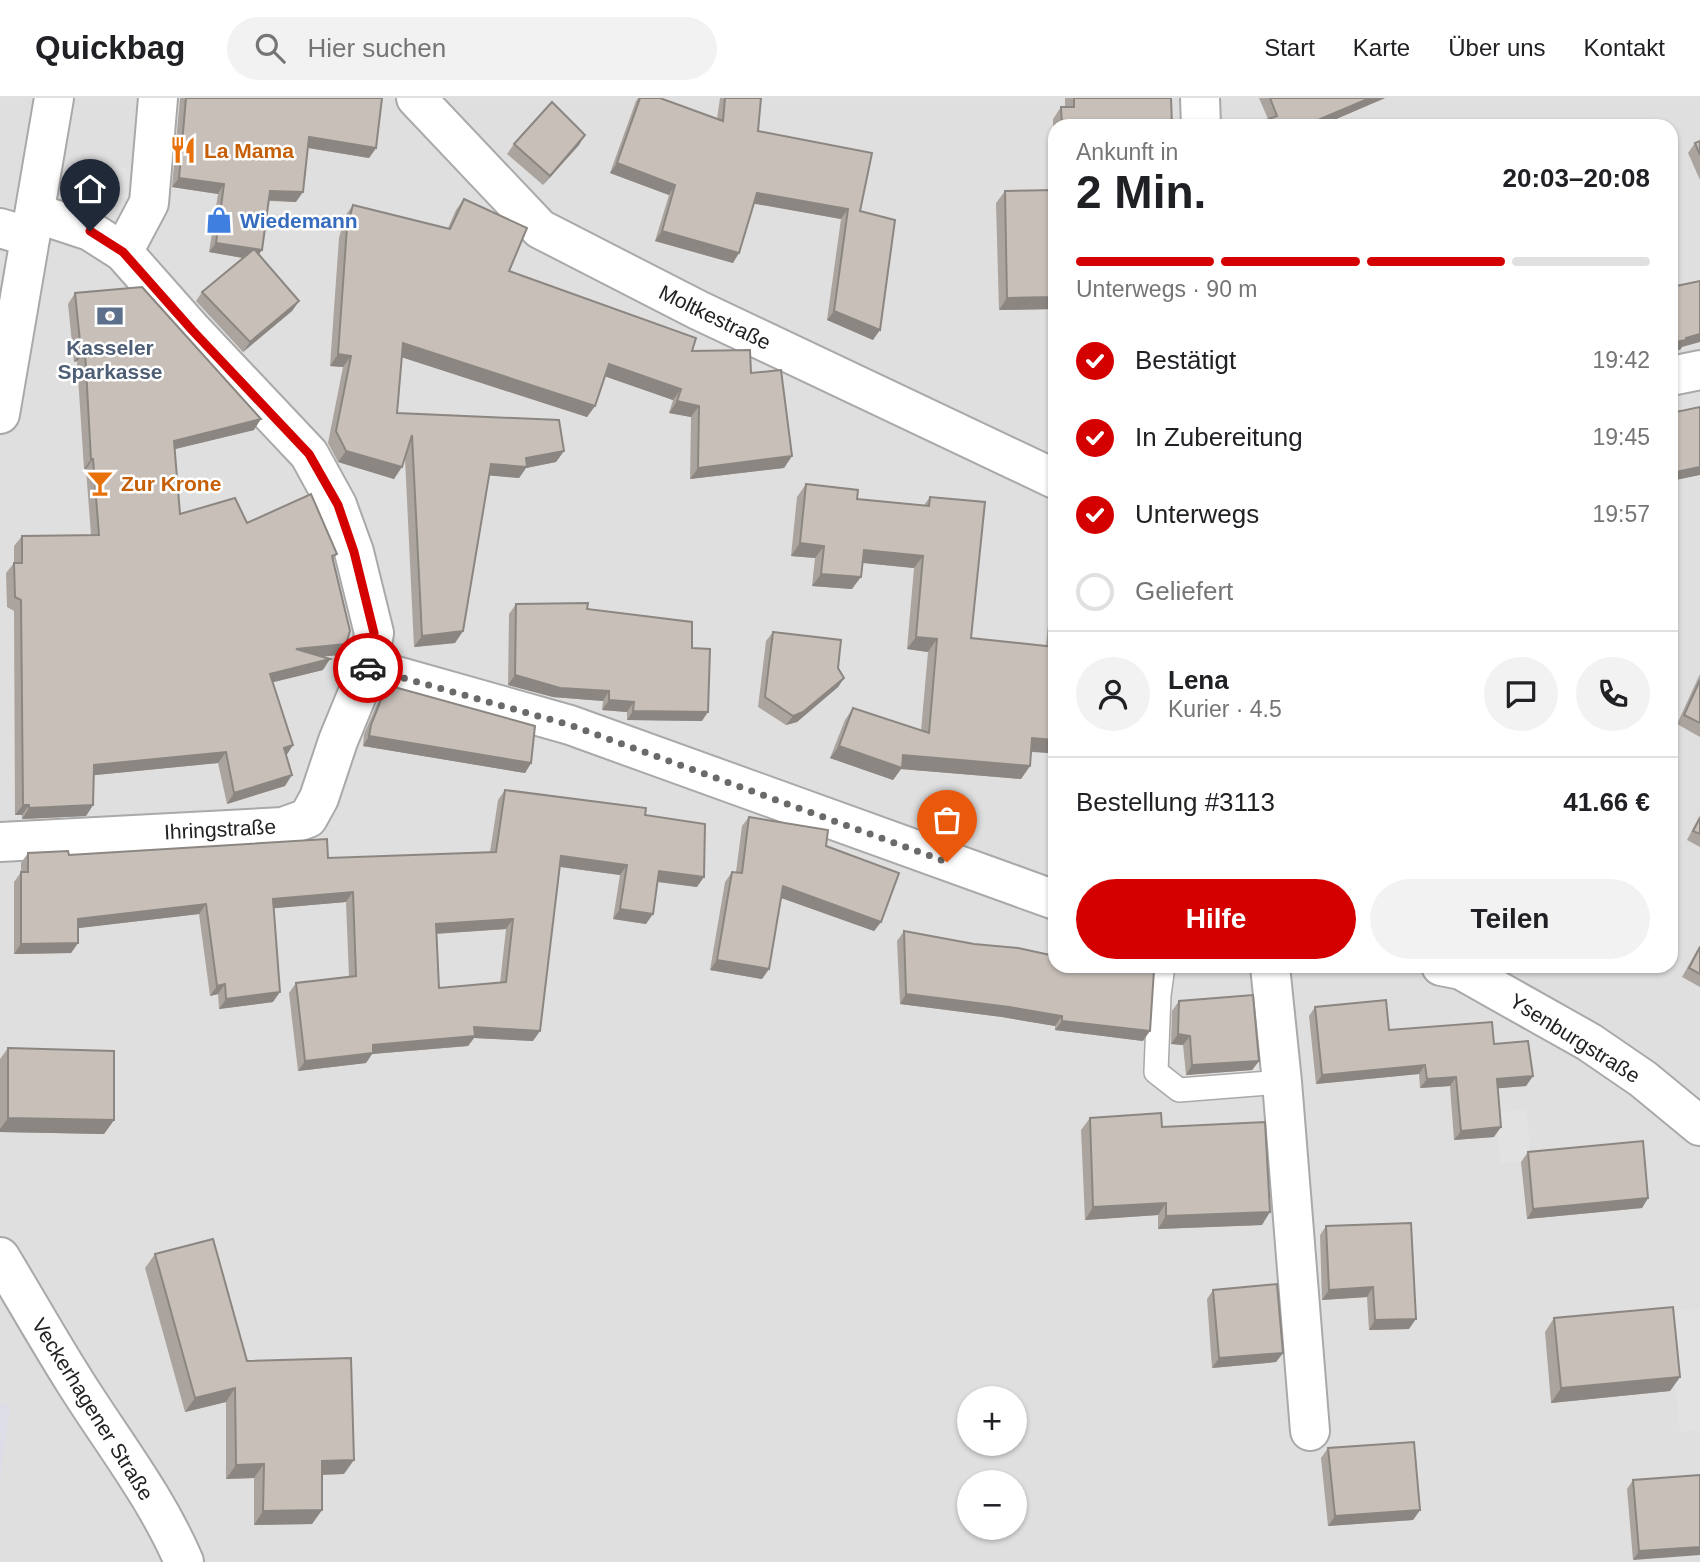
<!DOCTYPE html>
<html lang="de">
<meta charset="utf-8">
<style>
body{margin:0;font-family:Helvetica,sans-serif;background:#f2f2f2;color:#202124;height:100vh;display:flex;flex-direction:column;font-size:26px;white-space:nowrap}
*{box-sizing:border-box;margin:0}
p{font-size:23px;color:#757577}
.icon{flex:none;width:38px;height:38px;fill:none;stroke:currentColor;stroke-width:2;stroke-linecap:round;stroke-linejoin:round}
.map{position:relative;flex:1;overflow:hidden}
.drawer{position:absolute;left:1048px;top:21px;width:630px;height:854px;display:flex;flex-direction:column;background:#fff;border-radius:21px;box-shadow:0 2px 5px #0004}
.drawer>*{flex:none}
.buttons{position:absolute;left:957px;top:1288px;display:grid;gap:14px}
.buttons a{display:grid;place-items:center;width:70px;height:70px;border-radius:50%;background:#fff;box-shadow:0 2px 5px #0004;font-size:35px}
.pin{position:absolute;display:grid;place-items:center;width:60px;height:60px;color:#fff;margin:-72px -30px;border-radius:50% 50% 50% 0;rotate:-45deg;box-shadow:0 0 7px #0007}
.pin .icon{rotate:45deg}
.courier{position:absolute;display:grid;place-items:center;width:70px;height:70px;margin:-35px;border:5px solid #d40000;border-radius:50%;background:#fff;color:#222;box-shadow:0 2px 9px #0007}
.head em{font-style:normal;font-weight:700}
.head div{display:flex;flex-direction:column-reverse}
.head{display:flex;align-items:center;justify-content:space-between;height:119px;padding:0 28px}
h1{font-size:46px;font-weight:700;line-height:52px}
.bar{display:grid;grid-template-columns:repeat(4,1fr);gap:10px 7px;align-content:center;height:84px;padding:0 28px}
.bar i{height:9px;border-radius:5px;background:#e0e0e0}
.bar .current{background:#d40000}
.bar p{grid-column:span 4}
.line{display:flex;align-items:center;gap:18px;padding:0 28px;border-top:2px solid #e0e0e0}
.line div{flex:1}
.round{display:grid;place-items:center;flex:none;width:74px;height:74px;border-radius:37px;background:#f2f2f2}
ol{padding:0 28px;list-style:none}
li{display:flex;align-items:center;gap:21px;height:77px}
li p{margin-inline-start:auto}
li .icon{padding:7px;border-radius:50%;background:#d40000;color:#fff;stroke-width:4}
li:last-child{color:#757577}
li i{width:38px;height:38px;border:4px solid #e0e0e0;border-radius:50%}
.button{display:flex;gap:14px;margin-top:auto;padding:14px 28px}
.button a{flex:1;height:80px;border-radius:42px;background:#d40000;color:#fff;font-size:28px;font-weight:700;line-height:80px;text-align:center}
.button a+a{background:#f2f2f2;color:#202124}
header{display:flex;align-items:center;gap:42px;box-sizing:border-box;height:98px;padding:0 35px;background:#fff;border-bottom:2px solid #e0e0e0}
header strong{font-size:33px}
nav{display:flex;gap:38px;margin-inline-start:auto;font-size:24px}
.search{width:490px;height:63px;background:#f2f2f2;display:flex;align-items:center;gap:18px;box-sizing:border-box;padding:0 24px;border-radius:38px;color:#757577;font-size:26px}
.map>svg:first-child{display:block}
</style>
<header>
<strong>Quickbag</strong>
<div class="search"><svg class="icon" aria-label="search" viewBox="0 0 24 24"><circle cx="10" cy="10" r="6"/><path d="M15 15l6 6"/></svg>Hier suchen</div>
<nav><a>Start</a><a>Karte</a><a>Über uns</a><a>Kontakt</a></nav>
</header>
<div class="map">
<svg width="1700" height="1464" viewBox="0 0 1700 1464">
<rect width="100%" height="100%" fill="#f2efe9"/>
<path fill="#e0dfdf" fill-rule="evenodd" d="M0 0H1700V1464H0ZM1055 28H1671V868H1055ZM970 1300H1015V1346H970ZM970 1384H1015V1430H970Z"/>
<g fill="#e2e2e2">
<path d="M98 68 144 71 142 102 95 98Z"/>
<path d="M1526 1012 1531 1062 1500 1065 1496 1014Z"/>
<path d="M1699 1210 1700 1332 1680 1334 1668 1214Z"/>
</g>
<path fill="#dddde8" d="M0 1305 10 1308 0 1384Z"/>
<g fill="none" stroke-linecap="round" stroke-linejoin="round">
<defs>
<path id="service" d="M1163 868 1159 897 1156 974 1179 992 1282 984"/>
<g id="minor">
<path d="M416 0 540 131 698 212 1055 381"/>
<path d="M1200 0 1201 28"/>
<path d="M0 130 30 139"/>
<path d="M123 154 149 105 158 0"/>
<path d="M1671 278 1700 272"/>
<path d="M368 570 570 627 1055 802"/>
<path d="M0 744 283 729 308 720 319 700 338 643 368 570 374 535 354 454 337 407 309 356 192 232 123 154 90 133 35 115"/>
<path d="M1270 868 1282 984 1310 1333"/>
<path d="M1441 868 1461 872 1589 944 1643 981 1700 1028"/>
</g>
<g id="tertiary">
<path d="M0 316 54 0"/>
<path d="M0 1159C25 1200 49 1243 75 1284 112 1343 157 1400 184 1464"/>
</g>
</defs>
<use href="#service" stroke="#a9a9a9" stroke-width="26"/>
<use href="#minor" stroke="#a9a9a9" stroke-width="42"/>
<use href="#tertiary" stroke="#a9a9a9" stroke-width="42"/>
<use href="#service" stroke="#fff" stroke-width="23"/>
<use href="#minor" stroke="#fff" stroke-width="38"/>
<use href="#tertiary" stroke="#fff" stroke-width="38"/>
</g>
<g fill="#aba49e" fill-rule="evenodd">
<path d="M180 0H382L376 50 369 60 308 50 296 104 269 103 259 157 299 203 292 213 243 254 196 203 202 194 243 160 209 154 218 96 172 89Z"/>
<path d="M638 0H660L717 21 720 0H761L758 33 860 113 873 242 827 222 841 121 754 105 733 165 655 143 669 97 610 75 636 3Z"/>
<path d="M1065 0H1171L1172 28H1055V211L999 212 996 105 1005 93 1054 92 1053 21 1061 9H1065Z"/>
<path d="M1259 0H1385L1320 28H1258L1261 24 1268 21Z"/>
<path d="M1700 43V82L1688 55 1695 45Z"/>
<path d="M514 46 579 47 543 87 507 56Z"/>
<path d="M464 101 509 173 692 253 751 275 792 358 784 370 690 381 691 319 669 315 673 302 605 278 595 308 587 319 401 259 397 315 564 353 556 364 526 370 519 380 489 377 463 533 455 545 414 549 405 360 394 381 338 364 328 345 343 269 330 268 339 140 345 118 353 107 448 130 456 112Z"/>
<path d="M75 195 254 332 175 351 180 416 247 425 337 456 333 462 346 546 338 557 321 559 323 572 272 584 293 647 286 657 285 688 227 706 218 665 94 677 93 707 86 718 22 721V717H15L14 513 7 509 6 475 14 465V448L22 438 91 437 86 371H84L77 263 74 264 68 206Z"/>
<path d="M806 386 857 401 924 407 930 399 971 540 1046 548 1055 451V646L1049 655 1031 654 1030 668 1021 681 901 671 893 682 830 660 845 622 853 610 921 633 928 554 907 551 914 470 862 465 852 491 812 488 815 460 791 458 797 399Z"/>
<path d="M516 506 587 511 692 550 702 623 627 622V614L602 612 603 603 553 599 508 587 509 516Z"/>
<path d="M773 534 838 570 844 580 838 589 797 624 786 627 758 609 766 543Z"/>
<path d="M1700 576V639L1677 626Z"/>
<path d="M387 587 531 665 525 675 363 648 364 636 381 597Z"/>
<path d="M505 692 645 717 697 789 657 784 646 826 613 821 620 777 560 769 533 943 474 940 468 948 372 956 366 965 298 973 289 895 296 885 349 879 346 804 274 810 273 904 219 911 218 896 210 898 199 816 78 830V845L71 855 14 856V784L21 774V765L28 755 69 757 328 760 490 754 498 702ZM506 831 500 885 439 890 437 836Z"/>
<path d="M1700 717V749L1687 742Z"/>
<path d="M749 719 826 748 881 824 874 833 781 800 769 871 762 881 710 872 725 784 732 774H736L742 728Z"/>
<path d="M904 833 1143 943 1055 932V928L1002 919 900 906 897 843Z"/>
<path d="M1700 847V889L1682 879Z"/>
<path d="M1179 903 1259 963 1252 972 1186 977 1183 947 1171 946 1172 913Z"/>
<path d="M1315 909 1389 932 1494 946 1533 978 1526 988 1498 990 1494 1039 1454 1042 1450 988 1420 990 1419 976 1316 986 1309 918Z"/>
<path d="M8 950 114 1022 104 1036 0 1034V961Z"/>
<path d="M1090 1020 1162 1029 1262 1127 1158 1131V1117L1085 1122 1081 1032Z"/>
<path d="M1528 1054 1648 1100 1642 1110 1527 1121 1521 1064Z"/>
<path d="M1326 1128 1409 1231 1369 1232 1367 1199 1322 1202 1320 1137Z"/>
<path d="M155 1156 344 1376 322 1377V1412L312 1426 254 1427V1380L226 1381V1304L185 1314 145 1170Z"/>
<path d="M1213 1192 1283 1255 1276 1264 1212 1270 1207 1201Z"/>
<path d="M1554 1220 1680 1279 1670 1293 1551 1305 1545 1234Z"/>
<path d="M1328 1350 1420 1412 1413 1422 1328 1428 1321 1360Z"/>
<path d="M1700 1377 1633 1462 1627 1391 1633 1382Z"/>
</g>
<g fill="#8b8681">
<path d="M1370 0H1385L1320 28H1311L1313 24Z"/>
<path d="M585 37 579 47 543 87 550 78Z"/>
<path d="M309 39 376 50 369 60 303 49Z"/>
<path d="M617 65 675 87 669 97 610 75Z"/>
<path d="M179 80 224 86 218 96 172 89Z"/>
<path d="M270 93 303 94 296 104 264 102Z"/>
<path d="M757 95 848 111 841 121 750 105Z"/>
<path d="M662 133 739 155 733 165 655 143Z"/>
<path d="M216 145 262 152 255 162 209 154Z"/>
<path d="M1055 199V211L999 212 1007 200Z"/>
<path d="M299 203 292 213 243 254 250 244Z"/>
<path d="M834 213 880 232 873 242 827 222Z"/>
<path d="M1700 236V244L1682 249 1680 252 1671 253V245Z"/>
<path d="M403 245 595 308 587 319 395 257Z"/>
<path d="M81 253H85L77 263 74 264Z"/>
<path d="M338 256 351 258 343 269 330 268Z"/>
<path d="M609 266 681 291 673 302 601 277Z"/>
<path d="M677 303 699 308 691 319 669 315Z"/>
<path d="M261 321 254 332 167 353 174 343Z"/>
<path d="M346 353 402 369 394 381 338 364Z"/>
<path d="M564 353 556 364 526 370 519 380 483 377 491 366Z"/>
<path d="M792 358 784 370 690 381 698 370Z"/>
<path d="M91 361H93L86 371H84Z"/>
<path d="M1700 369V377L1671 383V375Z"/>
<path d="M800 445 824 448 815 460 791 458Z"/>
<path d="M864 452 923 458 914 470 855 464Z"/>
<path d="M821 476 861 479 852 491 812 488Z"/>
<path d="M463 533 455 545 414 549 422 538Z"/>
<path d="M916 539 937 541 928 554 907 551Z"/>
<path d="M346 546 338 557 288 562 296 551Z"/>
<path d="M330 561 323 572 262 587 270 576Z"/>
<path d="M515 577 609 593 603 603 553 599 508 587Z"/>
<path d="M844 580 838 589 797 624 786 627 793 618Z"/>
<path d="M609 602 634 604 627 614 602 612Z"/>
<path d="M633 613 708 614 702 623 627 622Z"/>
<path d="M369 638 531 665 525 675 363 648Z"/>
<path d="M1032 640 1055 642V646L1049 655 1024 653Z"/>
<path d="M293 647 286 658 284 650Z"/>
<path d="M839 648 1030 668 1021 681 901 671 893 682 830 660Z"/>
<path d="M226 654 218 665 86 678 94 667Z"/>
<path d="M292 677 285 688 227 706 234 695Z"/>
<path d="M23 707H29L22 717H15Z"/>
<path d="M93 707 86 718 22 721 29 710Z"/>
<path d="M561 758 627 767 620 777 554 768Z"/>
<path d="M659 773 704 779 697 789 652 783Z"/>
<path d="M783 788 881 824 874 833 776 798Z"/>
<path d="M353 794 346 804 266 811 273 801Z"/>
<path d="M206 806 199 816 71 831 78 821Z"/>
<path d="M620 811 653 816 646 826 613 821Z"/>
<path d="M513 821 506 831 429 836 436 826Z"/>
<path d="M78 845 71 855 14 856 21 846Z"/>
<path d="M717 862 769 871 762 881 710 872Z"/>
<path d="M225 886 218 896 210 898 217 888Z"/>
<path d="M280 894 273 904 219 911 226 901Z"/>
<path d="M906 896 1009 909 1062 918 1055 928 1002 919 900 906Z"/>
<path d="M1062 923 1150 933 1143 943 1055 932Z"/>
<path d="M474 929 540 933 533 943 474 940 468 948 372 956 366 965 298 973 305 963 373 947Z"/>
<path d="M1178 936 1190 938 1183 947 1171 946Z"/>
<path d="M1259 963 1252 972 1186 977 1192 967Z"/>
<path d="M1425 967 1419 976 1316 986 1322 977Z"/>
<path d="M1533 978 1526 988 1490 991 1497 981Z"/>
<path d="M1456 979 1450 988 1420 990 1427 981Z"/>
<path d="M8 1020 114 1022 104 1036 0 1034V1031Z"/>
<path d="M1501 1029 1494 1039 1454 1042 1461 1033Z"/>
<path d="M1648 1100 1642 1110 1527 1121 1533 1111Z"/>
<path d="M1166 1105 1158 1117 1085 1122 1093 1109Z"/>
<path d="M1270 1114 1262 1127 1158 1131 1166 1118Z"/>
<path d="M1373 1189 1367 1199 1322 1202 1329 1192Z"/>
<path d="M1416 1221 1409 1231 1369 1232 1375 1222Z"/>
<path d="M1283 1255 1276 1264 1212 1270 1219 1260Z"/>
<path d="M1680 1279 1670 1293 1551 1305 1561 1290Z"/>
<path d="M235 1290 226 1304 185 1314 195 1300Z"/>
<path d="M354 1362 344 1376 312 1377 322 1363Z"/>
<path d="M264 1366 254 1380 226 1381 236 1367Z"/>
<path d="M322 1412 312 1426 254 1427 263 1413Z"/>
<path d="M1420 1412 1413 1422 1328 1428 1335 1418Z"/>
<path d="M1700 1449V1457L1633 1462 1639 1453Z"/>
</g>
<g fill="#c7bfb8" stroke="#8b8681" stroke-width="2" fill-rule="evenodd">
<path d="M186 0H382L376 50 309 39 303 94 270 93 262 152 216 145 224 86 179 80Z"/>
<path d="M640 0H660L723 23 725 0H761L758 33 872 55 860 113 895 122 880 232 834 213 848 111 757 95 739 155 662 133 675 87 617 65Z"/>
<path d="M1074 0H1171L1172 28H1062L1061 9H1074Z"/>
<path d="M1270 0H1370L1313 24 1315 28H1263L1261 24 1277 18Z"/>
<path d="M552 4 585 37 550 78 514 46Z"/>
<path d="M1700 43V57L1695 45Z"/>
<path d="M1055 92V199L1007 200 1005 93Z"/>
<path d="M464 101 527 130 509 173 696 240 692 253 750 252 751 275 781 272 792 358 698 370 699 308 677 303 681 291 609 266 595 308 403 245 397 315 559 322 564 353 526 360 527 369 491 366 463 533 422 538 412 337 402 369 346 353 336 333 351 258 338 256 347 129 353 107 450 131Z"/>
<path d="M254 151 299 203 250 244 202 194Z"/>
<path d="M1700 183V236L1686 240V242L1671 245V186L1675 185 1676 188Z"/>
<path d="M142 189 261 321 174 343 180 416 235 400 247 425 311 396 337 456 332 458 350 533 346 546 296 551 330 561 270 576 293 647 284 650 292 677 234 695 226 654 94 667 93 707 29 710V707H23L21 502 15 499 14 465H22V438L99 437 93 361H91L85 253H81L75 195Z"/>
<path d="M1700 309V369L1671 375V315Z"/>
<path d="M806 386 858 392 857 401 929 408 930 399 985 404 971 540 1055 549V642L1032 640 1030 668 903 657 902 670 839 648 853 610 929 635 937 541 916 539 923 458 864 452 861 479 821 476 824 448 800 445Z"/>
<path d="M1055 503V549L1051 548Z"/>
<path d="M588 505 587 511 692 524V550L710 551 708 614 633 613 634 604 609 602V593L560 590 515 577 516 506Z"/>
<path d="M773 534 841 542 838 570 844 580 803 614 793 618 765 599Z"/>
<path d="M1700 582V625L1684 617Z"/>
<path d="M387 587 535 628 531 665 369 638 371 627Z"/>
<path d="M505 692 646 710 645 717 705 726 704 779 659 773 653 816 620 811 627 767 561 758 540 933 474 929 475 938 373 947V955L305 963 296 885 356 878 353 794 273 801 280 894 226 901 225 886 217 888 206 806 78 821V845L21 846V774H28V755L68 753 69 757 327 741 328 760 496 754ZM513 821 506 884 439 890 436 826Z"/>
<path d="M749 719 828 732 826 748 899 775 881 824 783 788 769 871 717 862 732 774 742 775Z"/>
<path d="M1700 720V736L1693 733Z"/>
<path d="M904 833 974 846 1018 850 1055 858V868H1126L1154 872 1150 933 1062 923V918L1009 909 906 896Z"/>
<path d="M1700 849V876L1689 870Z"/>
<path d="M1253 897 1259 963 1192 967 1190 938 1178 936 1179 903Z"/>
<path d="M1386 902 1389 932 1492 924 1494 946 1528 943 1533 978 1497 981 1501 1029 1461 1033 1456 979 1427 981 1425 967 1322 977 1315 909Z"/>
<path d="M8 950 114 953V1022L8 1020Z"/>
<path d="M1161 1015 1162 1029 1265 1024 1270 1114 1166 1118V1105L1093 1109 1090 1020Z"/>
<path d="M1643 1043 1648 1100 1533 1111 1528 1054Z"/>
<path d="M1411 1125 1416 1221 1375 1222 1373 1189 1329 1192 1326 1128Z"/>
<path d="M213 1141 247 1263 351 1260 354 1362 322 1363V1412L263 1413 264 1366 236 1367 235 1290 195 1300 155 1156Z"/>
<path d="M1277 1186 1283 1255 1219 1260 1213 1192Z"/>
<path d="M1673 1209 1680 1279 1561 1290 1554 1220Z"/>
<path d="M1414 1344 1420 1412 1335 1418 1328 1350Z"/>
<path d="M1700 1377V1449L1639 1453 1633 1382Z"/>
</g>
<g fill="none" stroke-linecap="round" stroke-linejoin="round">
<path stroke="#6b6a68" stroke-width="7" stroke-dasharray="0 12.6" d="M368 570 570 627 947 764"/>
<path stroke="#d40000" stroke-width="9" d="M90 133 123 154 192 232 309 356 338 407 354 454 374 535 368 570"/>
</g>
<defs>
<symbol id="restaurant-bare" viewBox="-9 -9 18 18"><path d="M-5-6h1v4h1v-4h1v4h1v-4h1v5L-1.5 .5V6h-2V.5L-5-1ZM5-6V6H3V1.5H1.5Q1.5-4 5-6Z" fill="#e8710a" stroke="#fff" stroke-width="2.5" paint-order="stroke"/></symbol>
<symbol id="shop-bare" viewBox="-9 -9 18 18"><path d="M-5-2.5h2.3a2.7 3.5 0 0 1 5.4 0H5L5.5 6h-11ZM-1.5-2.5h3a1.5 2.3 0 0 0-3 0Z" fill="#3f7fe0" stroke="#fff" stroke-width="2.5" paint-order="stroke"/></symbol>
<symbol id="bank-bare" viewBox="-9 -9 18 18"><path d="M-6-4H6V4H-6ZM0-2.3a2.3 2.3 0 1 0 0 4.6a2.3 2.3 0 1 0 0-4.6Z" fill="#5c6f8a" stroke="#fff" stroke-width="2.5" paint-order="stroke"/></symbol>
<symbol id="bar-bare" viewBox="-9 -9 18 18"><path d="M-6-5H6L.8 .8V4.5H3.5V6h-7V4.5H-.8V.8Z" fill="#e8710a" stroke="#fff" stroke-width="2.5" paint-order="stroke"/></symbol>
</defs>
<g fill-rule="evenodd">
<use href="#restaurant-bare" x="164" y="33" width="38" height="38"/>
<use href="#shop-bare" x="200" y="103" width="38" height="38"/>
<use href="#bank-bare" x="91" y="199" width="38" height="38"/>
<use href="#bar-bare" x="81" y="366" width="38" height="38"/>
</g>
<g text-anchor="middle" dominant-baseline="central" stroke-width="5" stroke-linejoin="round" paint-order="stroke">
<g font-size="21" font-weight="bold" fill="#c56008" stroke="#fff" text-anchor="start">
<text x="204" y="52">La Mama</text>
<text x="121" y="385">Zur Krone</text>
</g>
<g font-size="21" font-weight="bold" fill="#366cbe" stroke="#fff" text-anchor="start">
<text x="240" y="122">Wiedemann</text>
</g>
<g font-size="21" fill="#222" stroke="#fff">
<text transform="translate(715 219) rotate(26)">Moltkestraße</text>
<text transform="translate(220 731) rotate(-3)">Ihringstraße</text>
<text transform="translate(1575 940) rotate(32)">Ysenburgstraße</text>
<text transform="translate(93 1311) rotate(58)">Veckerhagener Straße</text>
</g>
<g font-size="21" font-weight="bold" fill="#4e5e75" stroke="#fff">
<text x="110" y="249">Kasseler<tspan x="110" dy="24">Sparkasse</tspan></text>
</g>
</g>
</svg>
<div class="buttons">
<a>+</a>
<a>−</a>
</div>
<div class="pin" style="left:947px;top:764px;background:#ea580c"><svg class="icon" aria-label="bag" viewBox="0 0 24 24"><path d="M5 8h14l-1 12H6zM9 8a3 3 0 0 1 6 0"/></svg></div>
<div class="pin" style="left:90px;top:133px;background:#1f2937"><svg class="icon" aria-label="home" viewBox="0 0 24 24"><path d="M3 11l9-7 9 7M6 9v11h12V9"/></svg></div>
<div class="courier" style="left:368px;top:570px"><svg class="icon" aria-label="car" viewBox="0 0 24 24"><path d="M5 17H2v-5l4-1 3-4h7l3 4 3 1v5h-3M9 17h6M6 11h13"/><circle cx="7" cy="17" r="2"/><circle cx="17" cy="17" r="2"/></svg></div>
<section class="drawer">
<div class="head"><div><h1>2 Min.</h1><p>Ankunft in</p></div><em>20:03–20:08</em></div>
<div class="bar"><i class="current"></i><i class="current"></i><i class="current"></i><i></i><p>Unterwegs · 90 m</p></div>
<ol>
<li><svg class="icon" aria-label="check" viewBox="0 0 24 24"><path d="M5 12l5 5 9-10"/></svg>Bestätigt<p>19:42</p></li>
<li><svg class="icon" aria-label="check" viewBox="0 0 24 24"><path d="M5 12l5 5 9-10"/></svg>In Zubereitung<p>19:45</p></li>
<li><svg class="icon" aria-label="check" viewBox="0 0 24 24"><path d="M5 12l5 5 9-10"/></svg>Unterwegs<p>19:57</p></li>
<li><i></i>Geliefert</li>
</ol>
<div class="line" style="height:126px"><a class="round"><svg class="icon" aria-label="person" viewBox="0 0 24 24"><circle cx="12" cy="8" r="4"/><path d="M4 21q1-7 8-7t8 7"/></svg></a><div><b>Lena</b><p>Kurier · 4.5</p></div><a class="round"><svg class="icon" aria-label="chat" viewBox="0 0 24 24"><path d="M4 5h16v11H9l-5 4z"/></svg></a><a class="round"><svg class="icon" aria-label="phone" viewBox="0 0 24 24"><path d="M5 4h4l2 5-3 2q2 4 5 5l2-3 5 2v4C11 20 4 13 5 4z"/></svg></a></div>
<div class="line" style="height:91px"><div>Bestellung #3113</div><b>41.66 €</b></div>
<div class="button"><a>Hilfe</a><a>Teilen</a></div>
</section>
</div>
